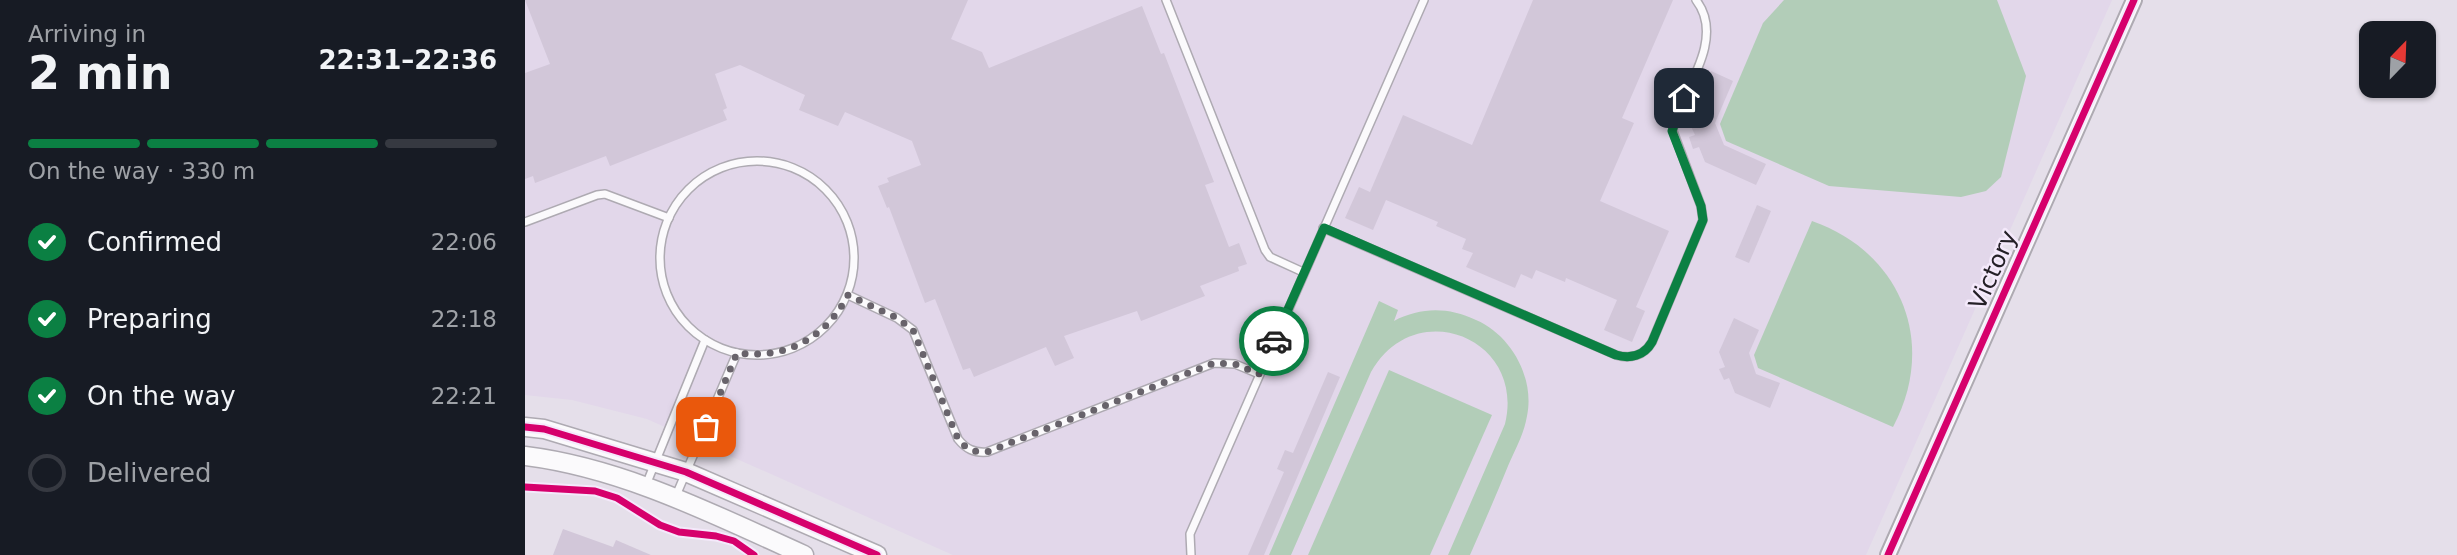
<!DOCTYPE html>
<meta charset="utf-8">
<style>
body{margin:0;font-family:"DejaVu Sans",sans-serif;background:#242831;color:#f1f3f6;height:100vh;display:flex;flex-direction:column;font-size:26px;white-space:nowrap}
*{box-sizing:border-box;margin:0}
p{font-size:23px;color:#9ea1a6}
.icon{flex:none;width:38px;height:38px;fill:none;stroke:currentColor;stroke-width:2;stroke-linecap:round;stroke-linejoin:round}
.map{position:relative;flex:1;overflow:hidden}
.drawer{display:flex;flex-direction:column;background:#171b24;width:525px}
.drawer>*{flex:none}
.needle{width:46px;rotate:23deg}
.buttons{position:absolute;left:1834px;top:21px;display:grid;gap:14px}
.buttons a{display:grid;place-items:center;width:77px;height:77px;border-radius:14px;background:#171b24;box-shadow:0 2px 5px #0004;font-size:35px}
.pin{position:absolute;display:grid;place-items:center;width:60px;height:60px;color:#fff;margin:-30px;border-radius:14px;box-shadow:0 4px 10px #0006}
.courier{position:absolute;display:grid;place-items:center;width:70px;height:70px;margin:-35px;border:5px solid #0b8043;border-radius:50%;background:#fff;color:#222;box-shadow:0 2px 9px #0007}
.head em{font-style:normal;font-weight:600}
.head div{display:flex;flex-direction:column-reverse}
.head{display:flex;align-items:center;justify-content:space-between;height:119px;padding:0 28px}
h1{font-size:46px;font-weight:600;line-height:52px}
.bar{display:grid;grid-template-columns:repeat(4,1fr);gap:10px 7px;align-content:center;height:84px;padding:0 28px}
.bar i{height:9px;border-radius:5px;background:#363941}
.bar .current{background:#0b8043}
.bar p{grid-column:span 4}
ol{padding:0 28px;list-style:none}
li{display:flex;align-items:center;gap:21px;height:77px}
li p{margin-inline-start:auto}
li .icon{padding:7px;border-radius:50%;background:#0b8043;color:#fff;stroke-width:4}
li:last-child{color:#9ea1a6}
li i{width:38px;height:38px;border:4px solid #363941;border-radius:50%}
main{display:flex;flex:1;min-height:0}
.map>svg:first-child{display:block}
</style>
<main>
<section class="drawer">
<div class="head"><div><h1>2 min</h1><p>Arriving in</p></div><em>22:31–22:36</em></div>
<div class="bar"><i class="current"></i><i class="current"></i><i class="current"></i><i></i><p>On the way · 330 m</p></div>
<ol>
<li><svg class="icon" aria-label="check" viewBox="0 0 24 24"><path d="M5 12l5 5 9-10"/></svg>Confirmed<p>22:06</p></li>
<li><svg class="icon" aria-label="check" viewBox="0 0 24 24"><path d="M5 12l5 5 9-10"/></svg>Preparing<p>22:18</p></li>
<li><svg class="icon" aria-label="check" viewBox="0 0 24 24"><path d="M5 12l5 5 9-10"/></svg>On the way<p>22:21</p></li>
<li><i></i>Delivered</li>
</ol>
</section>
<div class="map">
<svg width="1932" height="555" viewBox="0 0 1932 555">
<rect width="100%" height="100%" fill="#e5dfea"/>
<path fill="#e2d7ea" d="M0 0H1587L1341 555H428L122 419 47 400 0 395Z"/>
<g fill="#b2cdb8">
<path d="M1259 0H1472L1501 76 1476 177 1461 191 1436 197 1304 186 1201 141 1195 124 1238 23Z"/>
<path d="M1287 221C1376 252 1413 343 1368 427L1233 368 1229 355Z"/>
<path d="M854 301 873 310 869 321C896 307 923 307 951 320 986 335 1010 378 1002 416 999 434 990 450 983 466 971 496 958 525 945 555H923L980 424C1001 338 890 294 846 372L766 555H744Z"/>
<path d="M864 370 967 415 905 555H783Z"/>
</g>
<g fill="#d2c7d9">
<path d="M0 0H443L426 39 457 52 464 68 617 6 636 54 639 53 689 182 680 185 704 247 714 243 722 264 713 267 714 271 675 286 680 296 616 321 612 311 539 336 549 358 530 366 521 347 449 377 445 368 438 370 410 299 400 303 364 207 362 208 353 186 364 182 362 178 396 165 387 141 320 112 313 126 274 110 280 95 215 65 190 74 202 108 198 110 202 120 85 166 81 156 10 183 8 176 0 179V73L25 64Z"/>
<path d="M1008 0H1148L1097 118 1109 123 1075 201 1144 231 1111 307 1120 311 1107 342 1079 330 1092 300 1041 278 1040 282 1011 270 1007 279 996 274 990 288 941 267 948 253 937 249 941 239 911 226 913 222 861 200 848 230 820 218 834 187 845 192 878 115 947 145Z"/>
<path d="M1186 71 1208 81 1190 123 1199 145 1241 164 1231 185 1180 162 1174 147 1168 149 1164 137 1170 135 1164 122Z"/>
<path d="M1232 205 1246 211 1224 263 1210 257Z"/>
<path d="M1209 318 1234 330 1224 353 1231 374 1255 383 1245 408 1210 393 1204 378 1199 380 1194 369 1200 367 1194 352Z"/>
<path d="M803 372 815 377 739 555H723L759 472 752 469 760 450 768 453Z"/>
<path d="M38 529 88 547 91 540 126 555H28Z"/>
</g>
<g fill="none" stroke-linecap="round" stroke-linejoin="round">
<defs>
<g id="service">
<path d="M641 0 740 250 745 257 778 272"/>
<circle cx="232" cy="258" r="97"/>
<path d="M0 222 72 195 80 194 144 218"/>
<path d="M798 228 1091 355C1105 359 1119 356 1127 342L1178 220 1176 206 1148 131 1149 119C1164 84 1199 36 1171 0"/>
<path d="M323 295 372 318 388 330 433 439C441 449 449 453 462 452L689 363 710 364 734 374"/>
<path d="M121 485 180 340"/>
<path d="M150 498 212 353"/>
<path d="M666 555 665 534 899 0"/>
</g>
<path id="minor" d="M1363 555 1609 0"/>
<g id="tertiary">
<path d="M0 427 19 429 161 472 352 555"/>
<path d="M0 456C98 468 190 515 279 555"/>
</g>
</defs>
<use href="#service" stroke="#aeaab2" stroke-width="10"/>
<use href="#minor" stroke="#aeaab2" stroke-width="18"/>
<use href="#tertiary" stroke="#aeaab2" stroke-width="21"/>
<use href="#service" stroke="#fbfafc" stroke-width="7"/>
<use href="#minor" stroke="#fbfafc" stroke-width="14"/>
<use href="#tertiary" stroke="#fbfafc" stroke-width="18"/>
<defs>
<g id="cycleway">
<path d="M0 427 19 429 161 472 352 555"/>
<path d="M0 487 70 491 92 498 135 525 154 532 191 536 209 541 229 555"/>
<path d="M1363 555 1609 0"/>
</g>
</defs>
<use href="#cycleway" stroke="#f4e9fb" stroke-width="11"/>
<use href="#cycleway" stroke="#d6006c" stroke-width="7"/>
</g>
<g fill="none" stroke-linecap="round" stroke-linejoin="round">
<path stroke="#68636b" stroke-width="7" stroke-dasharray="0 12.6" d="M181 427 212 353C261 359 300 339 323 295L372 318 388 330 433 439C441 449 449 453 462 452L689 363 710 364 734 374 749 341"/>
<path stroke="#0b8043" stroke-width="9" d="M749 341 799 228 1091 355C1105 359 1119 356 1127 342L1178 220 1176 206 1147 131 1159 98"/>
</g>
<g text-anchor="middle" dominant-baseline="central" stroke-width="5" stroke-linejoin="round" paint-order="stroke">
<g font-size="24" fill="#242027" stroke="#f4e9fb">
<text transform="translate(1468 270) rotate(-66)">Victory</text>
</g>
</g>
</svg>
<div class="buttons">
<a><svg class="needle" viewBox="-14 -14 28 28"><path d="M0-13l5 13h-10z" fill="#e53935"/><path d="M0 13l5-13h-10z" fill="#9ea1a6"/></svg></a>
</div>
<div class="pin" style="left:181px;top:427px;background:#ea580c"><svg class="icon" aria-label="bag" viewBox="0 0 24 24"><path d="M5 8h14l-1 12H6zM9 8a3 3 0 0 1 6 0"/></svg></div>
<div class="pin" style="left:1159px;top:98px;background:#1f2937"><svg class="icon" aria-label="home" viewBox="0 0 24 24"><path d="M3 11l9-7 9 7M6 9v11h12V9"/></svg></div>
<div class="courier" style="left:749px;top:341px"><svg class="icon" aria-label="car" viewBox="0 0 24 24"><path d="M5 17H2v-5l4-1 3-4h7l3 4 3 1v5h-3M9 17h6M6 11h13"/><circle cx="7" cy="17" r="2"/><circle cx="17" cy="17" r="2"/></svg></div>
</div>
</main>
